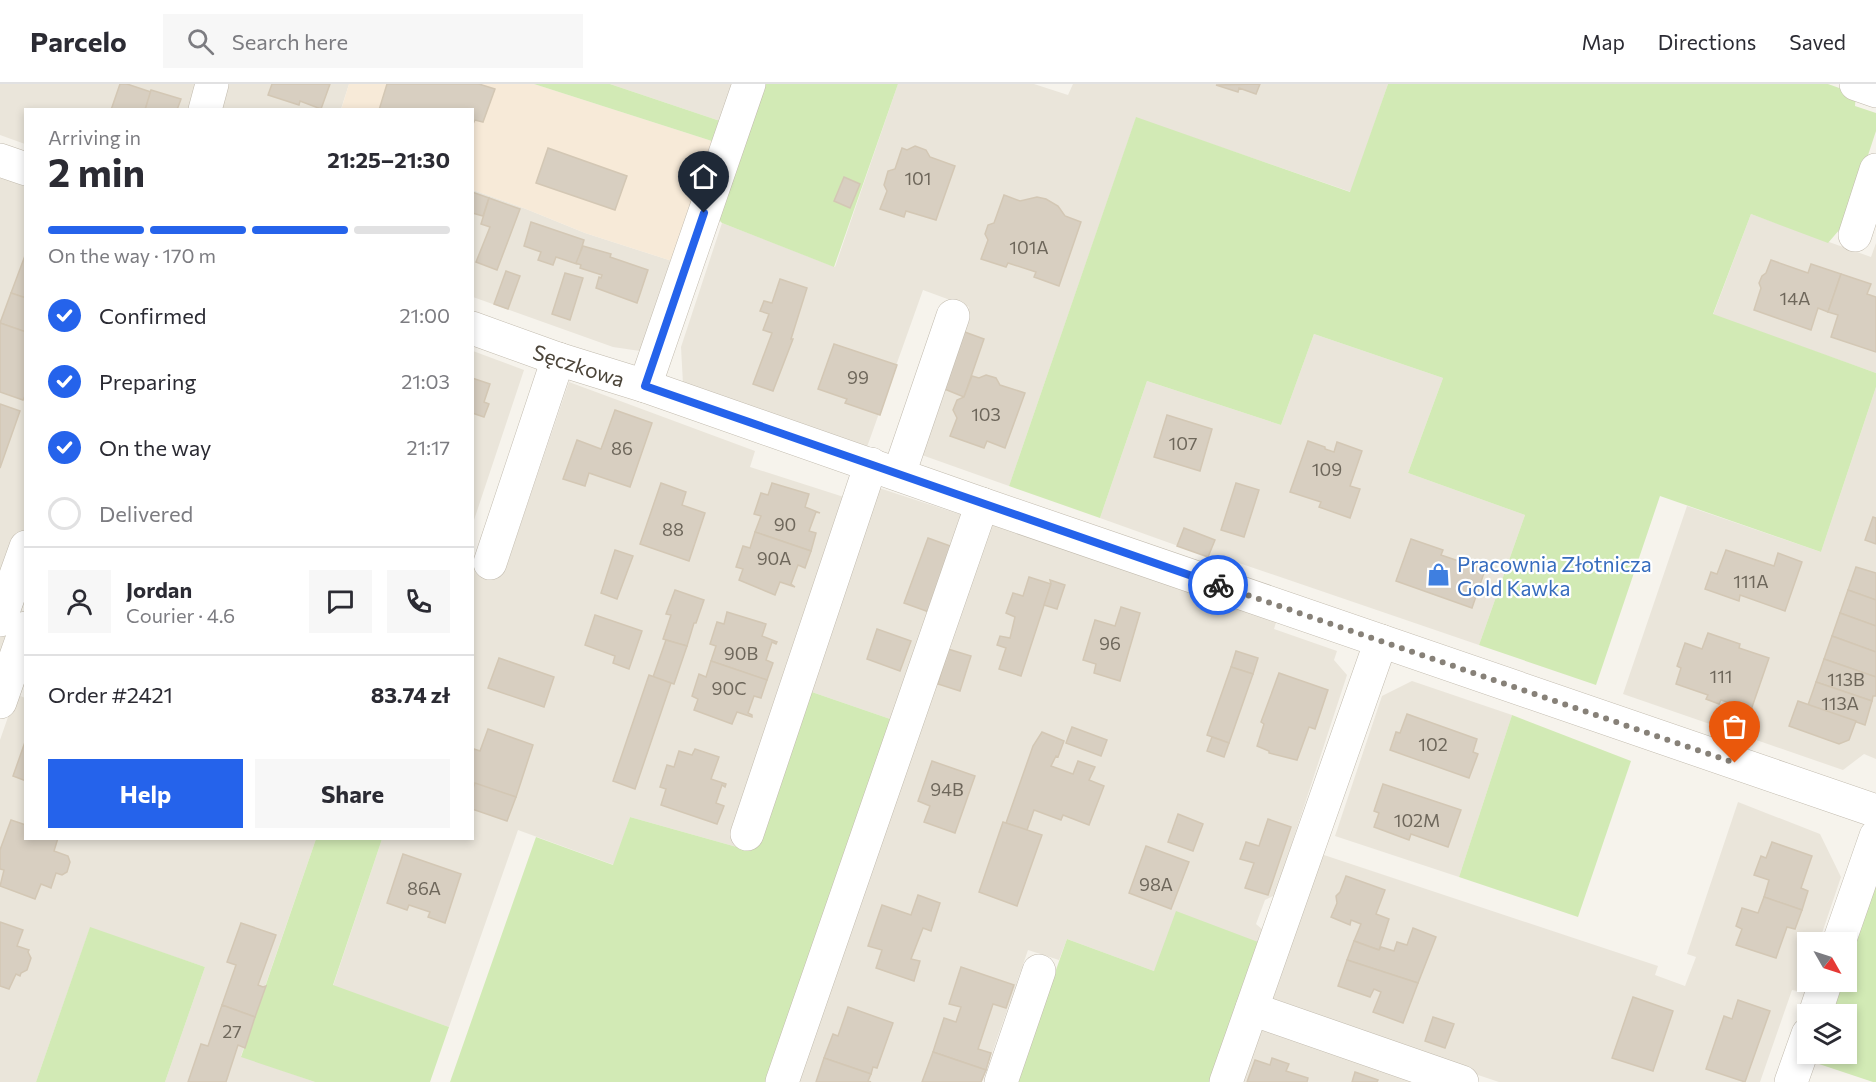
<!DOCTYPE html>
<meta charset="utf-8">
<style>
body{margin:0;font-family:Commissioner,sans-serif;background:#f7f7f7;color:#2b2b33;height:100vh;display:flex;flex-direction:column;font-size:22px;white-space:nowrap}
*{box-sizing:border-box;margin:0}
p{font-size:20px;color:#7c7c81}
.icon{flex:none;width:33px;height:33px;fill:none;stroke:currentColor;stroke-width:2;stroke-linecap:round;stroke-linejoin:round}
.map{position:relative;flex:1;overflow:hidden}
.drawer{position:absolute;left:24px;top:24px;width:450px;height:732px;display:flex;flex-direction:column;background:#fff;border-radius:0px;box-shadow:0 3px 9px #0003}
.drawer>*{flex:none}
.needle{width:39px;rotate:129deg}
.tools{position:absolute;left:1797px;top:848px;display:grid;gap:12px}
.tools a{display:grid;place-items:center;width:60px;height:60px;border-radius:0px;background:#fff;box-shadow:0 3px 9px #0003;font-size:30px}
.pin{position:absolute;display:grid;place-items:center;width:51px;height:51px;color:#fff;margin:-62px -26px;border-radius:50% 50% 50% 0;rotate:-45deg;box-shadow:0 0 6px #0007}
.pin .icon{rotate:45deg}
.courier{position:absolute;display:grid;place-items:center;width:60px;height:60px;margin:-30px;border:4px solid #2563eb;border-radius:50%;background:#fff;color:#222;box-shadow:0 2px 8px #0007}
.head em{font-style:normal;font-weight:700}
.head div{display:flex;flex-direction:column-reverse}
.head{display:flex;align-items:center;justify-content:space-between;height:102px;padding:0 24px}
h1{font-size:39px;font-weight:700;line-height:45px}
.bar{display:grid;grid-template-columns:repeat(4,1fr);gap:9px 6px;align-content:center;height:72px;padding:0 24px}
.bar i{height:8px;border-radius:4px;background:#e1e1e2}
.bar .on{background:#2563eb}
.bar p{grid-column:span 4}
.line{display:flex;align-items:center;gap:15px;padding:0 24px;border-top:2px solid #e1e1e2}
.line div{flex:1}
.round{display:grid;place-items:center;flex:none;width:63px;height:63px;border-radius:0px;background:#f7f7f7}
ol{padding:0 24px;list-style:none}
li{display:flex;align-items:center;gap:18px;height:66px}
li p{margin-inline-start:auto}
li .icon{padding:6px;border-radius:50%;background:#2563eb;color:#fff;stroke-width:4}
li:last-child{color:#7c7c81}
li i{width:33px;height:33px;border:3px solid #e1e1e2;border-radius:50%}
.cta{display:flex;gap:12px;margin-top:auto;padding:12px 24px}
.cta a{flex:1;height:69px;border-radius:0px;background:#2563eb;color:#fff;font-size:24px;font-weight:700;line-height:69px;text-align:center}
.cta a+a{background:#f7f7f7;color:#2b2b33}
header{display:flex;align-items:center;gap:36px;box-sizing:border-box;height:84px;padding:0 30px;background:#fff;border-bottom:2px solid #e1e1e2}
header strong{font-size:28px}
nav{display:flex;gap:33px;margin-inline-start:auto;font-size:21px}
.search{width:420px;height:54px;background:#f7f7f7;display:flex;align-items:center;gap:15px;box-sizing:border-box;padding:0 21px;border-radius:0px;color:#7c7c81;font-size:22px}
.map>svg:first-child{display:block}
</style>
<header>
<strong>Parcelo</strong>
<div class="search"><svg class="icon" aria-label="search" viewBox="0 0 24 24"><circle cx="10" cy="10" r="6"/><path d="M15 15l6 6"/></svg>Search here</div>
<nav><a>Map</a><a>Directions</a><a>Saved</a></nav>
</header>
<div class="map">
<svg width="1876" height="998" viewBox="0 0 1876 998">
<rect width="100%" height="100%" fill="#f6f3ec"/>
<g fill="#eae5da">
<path d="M0 0H200L192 25 26 26 25 60 0 51Z"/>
<path d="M223 0H349L341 25 215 26Z"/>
<path d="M610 0H736L723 38Z"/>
<path d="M898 0H1034L1068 11 1073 0H1388L1351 108 1136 34 1009 402 919 370 969 223 923 206 867 363 777 331 683 300 681 263 722 139 835 183Z"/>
<path d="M0 93 26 103V499L0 572Z"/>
<path d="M473 106 526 125 585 149 672 177 640 267 613 263 473 213Z"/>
<path d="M1751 130 1871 173 1876 159V289L1713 231Z"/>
<path d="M1314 250 1443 294 1408 389 1525 431 1479 561 1236 478 1234 482 1100 434 1147 297 1281 341Z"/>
<path d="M473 267 524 286 473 439Z"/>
<path d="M569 298 755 367 750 383 847 414 876 403 968 433 896 637 806 606 751 767 630 733 614 781 518 746 449 943 333 902 382 755 472 754 473 474 505 486Z"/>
<path d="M1876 303V675L1864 670 1843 686 1623 610 1687 422 1821 468Z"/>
<path d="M989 440 1277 535 1274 545 1337 567 1334 576 1347 591 1275 811 1265 816 1256 840 1269 851 1266 861 1154 887 1067 855 1059 876 1028 866 982 998H792Z"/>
<path d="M1412 597 1512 631 1459 793 1335 752 1382 612Z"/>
<path d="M16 610 25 614 26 754 316 755 241 972 315 998H165L205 883 90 844 36 998H0V656Z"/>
<path d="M1738 718 1820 750 1841 793 1819 858H1808L1807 892 1802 908 1792 906 1760 998H1499L1262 919 1310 784 1324 771 1658 882 1655 891 1685 902 1696 873 1687 870Z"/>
<path d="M1256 935 1440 998H1234Z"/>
</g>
<path fill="#f7ead8" d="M349 0H534L715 58 672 177 585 149 526 125 473 106 472 26H341Z"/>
<g fill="#d2eab5">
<path d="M534 0H610L723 38 715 58Z"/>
<path d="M764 0H898L834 183 722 139 719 136Z"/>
<path d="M1388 0H1828L1856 10 1855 22 1876 29V47L1846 138 1828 159 1751 130 1713 230 1876 289V303L1821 468 1660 412 1596 601 1479 561 1525 431 1408 389 1443 294 1314 250 1281 341 1147 297 1100 434 1009 402 1136 33 1350 108Z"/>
<path d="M806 606 896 637 770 998H450L536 753 613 781 630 733 751 767Z"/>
<path d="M1512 631 1631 677 1578 833 1459 793Z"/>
<path d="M316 755H382L333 901 449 943 430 998H315L241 973Z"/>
<path d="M1876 781V998H1873L1807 976 1810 969H1846V930H1824L1835 897H1846L1847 865Z"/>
<path d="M1176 827 1266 861 1218 998H1016L1067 855 1154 887Z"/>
<path d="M90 843 205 883 165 998H36Z"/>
</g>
<g fill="#d8cfc1" stroke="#d3c7b4" stroke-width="1.5">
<path d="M120 0H127L151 8 145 26H111Z"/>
<path d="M272 0H330L321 25 300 17 299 21 268 11Z"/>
<path d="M387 0H479L495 5 483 38 475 36 472 42V26H379Z"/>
<path d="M1260 0 1256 10 1239 4 1238 8 1216 1Z"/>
<path d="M151 6 181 15 177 26H145Z"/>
<path d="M915 62 926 66 930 73 955 82 936 136 906 127 904 133 880 125 887 107 884 101 888 87 895 85 902 64 907 66Z"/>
<path d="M548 64 627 92 615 126 536 99Z"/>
<path d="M844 93 860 100 850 124 834 117Z"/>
<path d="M472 108 489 114 483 132 472 129Z"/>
<path d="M1004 111 1020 117 1037 113 1046 115 1058 122 1065 132 1081 138 1059 202 1034 193 1036 188 1008 179 1006 183 981 175 988 156 985 150 988 141 994 139Z"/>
<path d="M489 114 520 125 497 186 476 178 490 143 481 140Z"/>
<path d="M531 138 584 156 577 180 556 173 553 181 538 176 541 168 524 162Z"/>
<path d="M583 162 611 170 610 173 648 186 637 219 596 204 599 193 601 194 602 191 580 184 581 181 576 179Z"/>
<path d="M26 169V214L11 209Z"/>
<path d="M1771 176 1808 189 1811 180 1841 190 1828 228 1818 224 1811 246 1754 226 1761 204 1759 199 1762 192 1766 189Z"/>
<path d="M506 187 520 192 508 225 494 220Z"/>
<path d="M565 189 583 194 570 236 552 230Z"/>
<path d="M1841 190 1871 200 1867 210 1876 213V268L1831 253 1838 231 1828 228Z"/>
<path d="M780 195 807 204 791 255H793L773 307 753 300 772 249 763 246 769 230 760 227 764 217 772 219Z"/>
<path d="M11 209 26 214V248L0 239Z"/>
<path d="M0 239 26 248V310L23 316 0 308Z"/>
<path d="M962 247 984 255 964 313 942 304Z"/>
<path d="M834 260 897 281 880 331 845 319 847 315 818 305Z"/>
<path d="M986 291 996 294 1000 301 1025 309 1005 364 987 357 984 364 950 352 957 334 953 326 957 316 964 313 972 292 979 294Z"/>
<path d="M472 294 490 300 484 318 489 320 484 333 472 329Z"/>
<path d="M0 320 20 327 0 384Z"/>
<path d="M615 326 652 339 630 403 589 389 585 402 563 395 577 356 601 365Z"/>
<path d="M1167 331 1212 345 1200 387 1154 373Z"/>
<path d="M1308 357 1325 363V365L1334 368 1337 358 1362 367 1350 402 1360 405 1350 434 1319 423 1321 418 1290 408Z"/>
<path d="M661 399 686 408 682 421 705 429 689 477 640 460Z"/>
<path d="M772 399 809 410 805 423 820 429 816 428 809 447 816 449 811 467 755 448 761 432 754 430 761 409 768 411Z"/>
<path d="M1236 399 1259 406 1244 453 1221 446Z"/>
<path d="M1873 433 1876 434V460L1865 456Z"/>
<path d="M1184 444 1215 456 1208 473 1177 462Z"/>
<path d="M755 448 811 467 805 484 798 481 791 500 795 503 780 498 775 511 739 496 743 485 736 483 743 462 750 464Z"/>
<path d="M928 454 953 463 929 528 904 519Z"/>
<path d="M1411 455 1443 466 1441 471 1485 486 1472 524 1396 497Z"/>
<path d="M615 466 633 472 617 515 601 509Z"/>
<path d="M1726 466 1774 482 1778 469 1802 478 1785 527 1740 511 1739 517 1705 505 1711 488 1717 490Z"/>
<path d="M1856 483 1876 489V516L1848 506Z"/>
<path d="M1029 493 1051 500 1021 592 999 585 1006 564 997 561 1000 552 1010 554 1015 533 1006 529 1013 509 1023 512Z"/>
<path d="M1050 496 1065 501 1057 525 1044 521 1051 500Z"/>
<path d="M675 506 704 516 696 539H694L687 562 663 555 671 531 666 530Z"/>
<path d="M1848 506 1876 516V542L1840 529Z"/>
<path d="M1121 523 1140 529 1120 597 1094 589 1096 580 1083 576 1095 536 1115 542Z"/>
<path d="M727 528 766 540 762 552 777 558 776 560 772 558 766 576 773 579 767 596 711 577 716 562 710 560 717 538 724 540Z"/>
<path d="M1840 529 1876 542V568L1832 552Z"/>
<path d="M595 531 642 547 629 585 613 579 615 572 585 561Z"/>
<path d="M877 545 911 557 900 587 867 575Z"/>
<path d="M1708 549 1740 560 1739 564 1769 574 1751 626 1721 616 1719 620 1706 615 1708 611 1676 600 1681 584 1677 582 1685 559 1702 565Z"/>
<path d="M1832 552 1876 568V593L1824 575Z"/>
<path d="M666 556 687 562 674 600 653 593Z"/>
<path d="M948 565 971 572 960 607 938 600Z"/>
<path d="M1236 567 1258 574 1253 590 1231 583Z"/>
<path d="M499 574 554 593 544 623 488 604Z"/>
<path d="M1824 575 1876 593V612H1873L1872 617 1816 598Z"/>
<path d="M711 577 767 596 761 614 754 612 748 629 752 631V633L737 628 732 640 694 626 698 615 692 612 699 590 706 593Z"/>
<path d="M1231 583 1253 590 1229 659 1207 651Z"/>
<path d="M1279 589 1328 606 1315 645 1309 643 1297 676 1269 669V667L1257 662 1264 640 1261 638Z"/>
<path d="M649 591 671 599 635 705 613 697Z"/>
<path d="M1816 598 1872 617 1865 641 1808 621Z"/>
<path d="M1798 617 1856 637 1849 656 1839 660 1789 642Z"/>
<path d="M1407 630 1477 655 1473 668 1478 670 1469 694 1390 666 1396 648 1400 649Z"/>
<path d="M1072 643 1107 656 1101 672 1066 659Z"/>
<path d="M488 645 533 661 516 713 472 699V670L474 665 480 667Z"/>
<path d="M1042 648 1064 657 1058 673 1056 672 1051 682 1073 690 1078 677 1095 683 1089 696 1104 702 1089 741 1063 731 1061 736 1034 726 1027 746 1006 739 1033 662Z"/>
<path d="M1212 653 1229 659 1224 673 1207 667Z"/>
<path d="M25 658H26V697L13 692Z"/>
<path d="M695 665 719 673 711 695 726 700 725 703 722 701 716 719 724 722 717 740 661 721 666 705 660 703 667 681 674 683 679 667 692 671Z"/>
<path d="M932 677 975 692 955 749 924 738 930 722 918 717Z"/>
<path d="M475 699 516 713 507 737 472 725V707Z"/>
<path d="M1383 700 1461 726 1448 763 1411 750 1409 756 1374 743 1379 729 1374 727Z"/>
<path d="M1178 730 1203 740 1193 767 1168 758Z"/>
<path d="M1268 735 1291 743 1268 811 1245 804 1254 779 1240 775 1246 758 1259 762Z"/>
<path d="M11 736 26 741V754H58L54 767 68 772 70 778 67 788 62 791 56 789 51 804 41 800 35 815 0 802 4 786 0 785V766Z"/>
<path d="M1003 738 1042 751 1017 822 979 808Z"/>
<path d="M1772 758 1812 772 1801 804 1808 807 1802 826 1764 813 1769 796 1754 791 1761 772 1766 774Z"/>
<path d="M1146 762 1189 778 1171 825 1129 809Z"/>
<path d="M403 770 461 790 445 839 428 833 430 828 409 821 407 826 387 819Z"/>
<path d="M1346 792 1385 806 1376 830 1389 835 1379 866 1354 857 1361 840 1351 836 1350 841 1331 833 1337 819 1336 812 1340 808Z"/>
<path d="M918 811 940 819 931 847 923 844 911 875 920 877 914 897 876 884 882 866 868 862 882 821 911 831Z"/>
<path d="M1764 813 1802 826 1795 845 1787 843 1776 874 1736 861 1742 845 1736 842 1742 824 1758 829Z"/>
<path d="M0 838 23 846 17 862 29 866 28 868 31 874 27 886 21 889 20 892 16 890 9 905 0 902Z"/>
<path d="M241 839 276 851 258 901 263 903 266 902 255 933 222 921 236 881 227 878Z"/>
<path d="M1413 844 1436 853 1418 899 1347 876 1354 857 1379 866 1381 863 1394 867 1397 858 1407 861Z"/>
<path d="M1347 876 1418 899 1403 939 1373 928 1381 908 1374 905 1370 913 1338 902Z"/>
<path d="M961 883 1014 901 1006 924 993 920 978 965 991 969 986 986 933 968 944 934 956 938 961 923 949 920Z"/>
<path d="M1633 913 1673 927 1653 987 1612 974Z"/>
<path d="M1738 916 1770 927 1745 998 1706 985 1724 932 1732 935Z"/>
<path d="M222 921 255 933 245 964 238 961 226 998H188L201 960 208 962Z"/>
<path d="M848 923 893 939 877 984 873 983 871 990 824 974 833 950 838 952Z"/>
<path d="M1433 933 1454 940 1445 964 1425 957Z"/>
<path d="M933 968 986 986 981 998H922Z"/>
<path d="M824 974 871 990 868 997 871 998H816Z"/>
<path d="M1272 974 1289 980 1286 987 1308 994 1307 998H1247L1255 976 1270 981Z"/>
<path d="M1355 988 1378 996 1377 998H1352Z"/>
</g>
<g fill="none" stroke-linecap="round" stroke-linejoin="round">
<defs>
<g id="minor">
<path d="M1856 0 1876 7"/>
<path d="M205 26 212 0"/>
<path d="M0 76 26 85"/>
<path d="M1855 151 1876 86"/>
<path d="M472 244 558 275 645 302 982 420 1876 727"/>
<path d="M645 302 749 0"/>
<path d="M899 390 953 232"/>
<path d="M490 479 558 275"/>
<path d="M0 536 26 463"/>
<path d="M0 618 26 544"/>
<path d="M747 750 871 380"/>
<path d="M1839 858 1876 752"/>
<path d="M1252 925 1462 998"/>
<path d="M1815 930 1826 897"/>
<path d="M782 998 982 420"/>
<path d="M1001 998 1039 887"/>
<path d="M1226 998 1381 557"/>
<path d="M1791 998 1808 950"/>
</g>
</defs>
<use href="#minor" stroke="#c2bbae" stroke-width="34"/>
<use href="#minor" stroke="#fff" stroke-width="33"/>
</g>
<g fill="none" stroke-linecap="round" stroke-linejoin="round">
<path stroke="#878178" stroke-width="6" stroke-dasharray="0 10.8" d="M1218 501 1735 679"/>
<path stroke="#2563eb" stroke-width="8" d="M704 129 645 302 1218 501"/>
</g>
<defs>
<symbol id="shop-bare" viewBox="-9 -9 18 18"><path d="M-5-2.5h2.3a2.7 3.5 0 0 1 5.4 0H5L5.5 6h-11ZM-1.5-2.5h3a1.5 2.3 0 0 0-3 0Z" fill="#3f7fe0" stroke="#fff" stroke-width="2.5" paint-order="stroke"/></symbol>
</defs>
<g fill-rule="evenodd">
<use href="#shop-bare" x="1422" y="474" width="33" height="33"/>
</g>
<g text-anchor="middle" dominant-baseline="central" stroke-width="4.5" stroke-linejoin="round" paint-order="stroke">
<g font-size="18" fill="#6e675b">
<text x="918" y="94">101</text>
<text x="1029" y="163">101A</text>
<text x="1795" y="214">14A</text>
<text x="858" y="293">99</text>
<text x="986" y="330">103</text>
<text x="1183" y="359">107</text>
<text x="622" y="364">86</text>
<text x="1327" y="385">109</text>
<text x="785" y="440">90</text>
<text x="673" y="445">88</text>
<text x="774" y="474">90A</text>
<text x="1751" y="497">111A</text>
<text x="1110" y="559">96</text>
<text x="741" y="569">90B</text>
<text x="1721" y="592">111</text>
<text x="1846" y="595">113B</text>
<text x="729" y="604">90C</text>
<text x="1840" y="619">113A</text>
<text x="1433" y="660">102</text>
<text x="947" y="705">94B</text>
<text x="1417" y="736">102M</text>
<text x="1156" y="800">98A</text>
<text x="424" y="804">86A</text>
<text x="232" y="947">27</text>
</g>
<g font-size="21" fill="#4b4439" stroke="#fff">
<text transform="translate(579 281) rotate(18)">Sęczkowa</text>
</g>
<g font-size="21" fill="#366cbe" stroke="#fff" text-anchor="start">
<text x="1457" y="479">Pracownia Złotnicza<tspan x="1457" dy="24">Gold Kawka</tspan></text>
</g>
</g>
</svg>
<div class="tools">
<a><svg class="needle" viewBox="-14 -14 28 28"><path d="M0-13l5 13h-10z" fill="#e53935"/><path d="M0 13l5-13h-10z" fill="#7c7c81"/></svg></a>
<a><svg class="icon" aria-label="layers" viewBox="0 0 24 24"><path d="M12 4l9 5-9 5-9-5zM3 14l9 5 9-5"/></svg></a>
</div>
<div class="pin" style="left:1735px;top:679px;background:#ea580c"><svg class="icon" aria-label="bag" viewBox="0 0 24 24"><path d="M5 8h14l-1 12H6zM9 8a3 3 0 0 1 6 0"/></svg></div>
<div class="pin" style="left:704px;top:129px;background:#1f2937"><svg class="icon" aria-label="home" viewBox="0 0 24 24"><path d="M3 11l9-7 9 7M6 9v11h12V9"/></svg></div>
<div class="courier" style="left:1218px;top:501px"><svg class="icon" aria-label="bike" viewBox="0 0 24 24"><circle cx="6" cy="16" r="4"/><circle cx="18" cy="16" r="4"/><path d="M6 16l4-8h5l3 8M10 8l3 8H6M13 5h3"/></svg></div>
<section class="drawer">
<div class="head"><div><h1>2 min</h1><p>Arriving in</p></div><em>21:25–21:30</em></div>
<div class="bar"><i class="on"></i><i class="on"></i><i class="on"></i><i></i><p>On the way · 170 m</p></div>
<ol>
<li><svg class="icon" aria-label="check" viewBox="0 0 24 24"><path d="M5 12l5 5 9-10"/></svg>Confirmed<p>21:00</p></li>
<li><svg class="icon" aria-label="check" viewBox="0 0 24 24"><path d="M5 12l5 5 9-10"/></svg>Preparing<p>21:03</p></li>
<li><svg class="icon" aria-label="check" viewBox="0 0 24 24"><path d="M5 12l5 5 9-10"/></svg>On the way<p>21:17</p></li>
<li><i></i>Delivered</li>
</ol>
<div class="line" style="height:108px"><a class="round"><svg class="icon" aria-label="person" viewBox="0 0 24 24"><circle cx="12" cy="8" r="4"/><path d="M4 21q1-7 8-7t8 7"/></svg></a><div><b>Jordan</b><p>Courier · 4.6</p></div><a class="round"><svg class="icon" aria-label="chat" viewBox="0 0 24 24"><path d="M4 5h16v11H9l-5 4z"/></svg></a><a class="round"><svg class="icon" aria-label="phone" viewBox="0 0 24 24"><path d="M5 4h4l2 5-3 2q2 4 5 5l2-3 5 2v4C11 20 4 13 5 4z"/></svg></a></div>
<div class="line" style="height:78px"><div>Order #2421</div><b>83.74 zł</b></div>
<div class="cta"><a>Help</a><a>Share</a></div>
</section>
</div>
